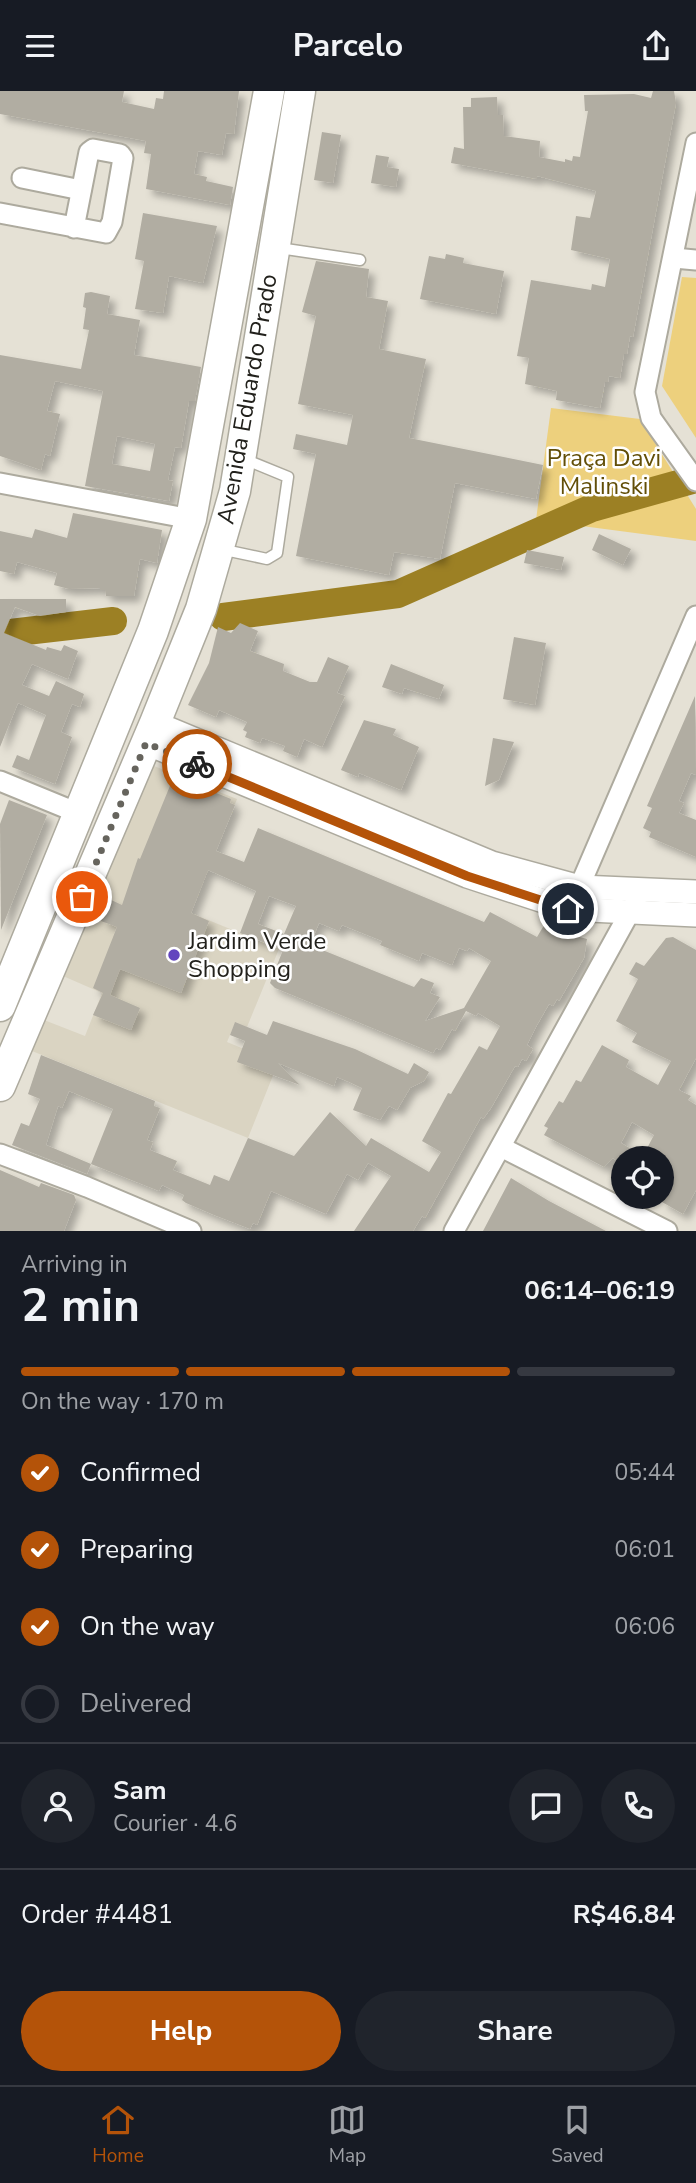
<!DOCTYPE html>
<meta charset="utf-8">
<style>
body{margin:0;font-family:"Nunito Sans",sans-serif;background:#20242c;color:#f1f3f6;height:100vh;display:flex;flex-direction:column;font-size:26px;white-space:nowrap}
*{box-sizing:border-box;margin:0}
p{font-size:23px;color:#9ea1a6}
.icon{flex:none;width:38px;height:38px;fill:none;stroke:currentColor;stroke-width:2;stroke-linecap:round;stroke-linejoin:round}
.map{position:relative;height:1140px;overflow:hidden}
.drawer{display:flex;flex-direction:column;background:#171b24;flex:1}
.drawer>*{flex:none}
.tools{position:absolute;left:611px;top:1055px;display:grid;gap:14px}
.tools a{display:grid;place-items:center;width:63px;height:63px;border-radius:50%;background:#171b24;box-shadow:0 2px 5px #0004;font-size:35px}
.pin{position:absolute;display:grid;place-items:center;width:60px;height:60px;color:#fff;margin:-30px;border:4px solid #fff;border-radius:50%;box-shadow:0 2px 7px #0007}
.courier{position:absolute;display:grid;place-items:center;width:70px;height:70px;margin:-35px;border:5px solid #b45309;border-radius:50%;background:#fff;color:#222;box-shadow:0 2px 9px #0007}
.overview em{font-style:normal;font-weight:700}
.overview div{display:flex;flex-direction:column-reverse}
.overview{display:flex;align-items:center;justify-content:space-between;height:119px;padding:0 21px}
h1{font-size:46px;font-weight:700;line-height:52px}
.bar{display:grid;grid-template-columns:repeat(4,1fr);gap:10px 7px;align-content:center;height:84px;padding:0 21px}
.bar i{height:9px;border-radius:5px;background:#363941}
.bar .active{background:#b45309}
.bar p{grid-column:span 4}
.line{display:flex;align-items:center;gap:18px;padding:0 21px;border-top:2px solid #363941}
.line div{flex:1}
.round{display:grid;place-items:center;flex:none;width:74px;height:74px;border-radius:37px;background:#20242c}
ol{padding:0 21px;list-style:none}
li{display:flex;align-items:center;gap:21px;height:77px}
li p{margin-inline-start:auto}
li .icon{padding:7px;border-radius:50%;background:#b45309;color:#fff;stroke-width:4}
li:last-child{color:#9ea1a6}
li i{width:38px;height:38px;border:4px solid #363941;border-radius:50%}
.primary-button{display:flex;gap:14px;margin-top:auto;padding:14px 21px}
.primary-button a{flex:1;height:80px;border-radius:42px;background:#b45309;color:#fff;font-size:28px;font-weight:700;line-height:80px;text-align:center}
.primary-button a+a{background:#20242c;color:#f1f3f6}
header{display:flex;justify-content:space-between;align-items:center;height:91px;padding:0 21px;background:#171b24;font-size:32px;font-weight:700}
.tabs{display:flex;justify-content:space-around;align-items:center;height:98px;border-top:2px solid #363941;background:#171b24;font-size:19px;color:#9ea1a6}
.tabs a{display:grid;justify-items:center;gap:4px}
.tabs .active{color:#b45309}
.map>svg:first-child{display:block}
</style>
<header><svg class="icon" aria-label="menu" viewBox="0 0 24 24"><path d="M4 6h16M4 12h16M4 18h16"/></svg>Parcelo<svg class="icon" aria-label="share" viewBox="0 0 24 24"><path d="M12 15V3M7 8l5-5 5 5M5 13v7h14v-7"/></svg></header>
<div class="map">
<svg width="696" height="1140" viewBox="0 0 696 1140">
<defs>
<filter id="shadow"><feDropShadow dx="6" dy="6" stdDeviation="3.5" flood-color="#0004"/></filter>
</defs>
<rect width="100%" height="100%" fill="#e5e1d5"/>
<path fill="#dad4c2" d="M149 673 237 708 191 822 279 858 247 936 235 932 227 951 278 972 248 1047 32 960 44 929 85 945 102 902 63 885Z"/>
<g fill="#edd07d">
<path d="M682 186 696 187V347L662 295Z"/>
<path d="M551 317 640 328 696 418V450L536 429Z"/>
</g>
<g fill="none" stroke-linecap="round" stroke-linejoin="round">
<g stroke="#9c8024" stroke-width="28">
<path d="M223 526 398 503 592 417 696 388"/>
<path d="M0 543 113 530"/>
</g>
</g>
<g fill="#b1ada2" fill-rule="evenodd" filter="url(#shadow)">
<path d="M0 0H124L122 11 154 18 156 7 163 8 164 0H239L234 43 226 42 222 64 198 60 194 83 207 86 206 90 233 96 230 114 146 98 151 63 144 62 146 50 0 23Z"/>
<path d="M653 0H674L676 12 633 246 630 245 627 263H624L620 287 609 285 608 291H605L600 317 556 309 557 300 525 293 529 267 517 265 531 189 591 199 592 193 605 196 610 168 571 159 576 125 590 127 596 100 537 85V88L451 72 454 56 464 58 463 16H471V7L497 6 498 24H503L504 45 540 50 539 66 565 71V68L572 70 573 65 580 66 588 20H585L584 4 634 3 651 7Z"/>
<path d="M322 41 341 44 333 92 314 89Z"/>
<path d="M376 64 389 66 387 76 399 78 396 96 371 92Z"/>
<path d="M143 122 217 135 203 192 169 185 163 222 135 218 144 170 135 168Z"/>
<path d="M446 163 464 167 463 172 504 180 496 223 420 208 429 165 445 168Z"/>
<path d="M316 170 369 178 366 206 388 210 379 258 426 268 409 347 543 374 536 408 455 392 440 468 394 461 389 484 296 465 316 363 293 358 296 343 347 354 353 324 298 313 316 225 302 221Z"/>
<path d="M91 201 110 205 107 223 140 229 134 264 201 276 195 310H189L181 357 175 356 168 389 173 390 169 410 85 395 103 300 55 290 47 320 60 323 50 365 45 363 41 379 0 365V264L81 278 89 239 83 238 86 217 83 216 85 202ZM117 345 155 353 150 380 112 373Z"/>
<path d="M73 422 162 439 157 472 140 468 134 505H106L105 499H100V497L69 498 54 494 57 482 17 471 14 483 0 480V440L32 447 35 438 67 447Z"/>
<path d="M599 443 631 458 623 474 592 459Z"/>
<path d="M527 459 564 466 561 479 524 472Z"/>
<path d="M0 508H66V521L40 525 15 516 4 542 46 559 47 556 61 560 64 554 78 560 68 588 32 573 22 594 49 605 56 590 84 603 80 616 72 613 61 641 72 646 55 693 12 676 17 664 29 669 46 624 18 612 0 656Z"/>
<path d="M240 532 258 540 250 560 284 573 283 580 310 591H317L328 566 349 575 337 602 345 605 322 656 304 648 297 666 283 660 285 655 262 647 260 652 245 646 247 641 243 639 247 631 219 619 216 626 188 614 209 572 218 536 231 542Z"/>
<path d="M514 546 546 552 535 614 503 608Z"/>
<path d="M391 573 444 594 439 608 404 597 402 603 382 596Z"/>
<path d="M695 605 696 684 691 682 679 710 684 712 679 722 696 729V766L649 746 651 741 643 737 652 717 647 715Z"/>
<path d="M364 629 396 638 393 644 419 656 401 699 359 682 358 686 341 679Z"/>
<path d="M493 647 514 651 499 689 485 695Z"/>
<path d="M174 685 231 708 230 712 235 714 216 760 244 771 258 737 484 831 490 821 537 846 546 831 565 842 587 848 584 867 559 910 557 908 553 915 549 913 537 934 527 954 533 958 526 970 522 968 518 976 515 975 491 1017 483 1028 481 1026 425 1127 422 1125 413 1140H354L391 1085 368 1072 358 1089 347 1083 326 1123 271 1100 257 1134 253 1132 250 1138 214 1124 186 1112 182 1109 184 1104 162 1094 159 1100 91 1073 113 1018 69 1000 62 1017 58 1015 46 1054 91 1073 87 1083 12 1054 21 1032 29 1035 40 1008 28 1003 41 964 155 1010 154 1015 160 1017 147 1049 153 1051 150 1059 177 1070 173 1079 210 1094 214 1084 229 1090 248 1047 294 1065 330 1021 366 1055 371 1047 429 1081 441 1061 422 1050 448 1002 451 1003 479 955 487 959 500 935 478 922 476 925 466 920 455 940 452 938 440 959 436 957 433 962 275 897 270 892 283 859 240 842 256 800 208 779 191 822 209 830 181 902 120 878 110 904 140 917 131 939 93 924 103 902 93 897 117 836 101 830 109 808 122 814 138 767 140 768ZM269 805 296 815 284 843 258 833ZM319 832 339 840 342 834 382 850 380 854 419 870 422 862 452 874 459 857 467 860 469 857 491 870 464 917 425 930 440 906 430 902 434 892 421 887 414 896 310 854Z"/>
<path d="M9 709 47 724 1 839 0 733Z"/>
<path d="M673 846 696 859V967L679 999 691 1005 688 1009 696 1014V1099L683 1123 662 1111V1068H621L619 1071 613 1067 604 1076 544 1044 548 1037 544 1035 559 1010 563 1012 576 989 581 991 602 954 629 969 626 976 658 994 671 970 632 951 637 942 616 930 638 888 629 883 636 871 644 875 666 847ZM632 1031 654 1044 643 1065 621 1052Z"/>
<path d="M273 930 355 958 408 983 414 972 429 981 424 990 410 997 397 1019 389 1015 380 1029 353 1019 362 997 349 991 337 986 334 995 278 972 300 994 237 971 245 950 230 944 235 931 267 944Z"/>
<path d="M0 1079 39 1096 41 1092 74 1104 76 1109 64 1140H0Z"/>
<path d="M511 1087 549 1110 606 1140H483Z"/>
</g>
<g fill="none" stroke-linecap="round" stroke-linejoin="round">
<defs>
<g id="service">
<path d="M279 157 360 169"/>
<path d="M220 458 267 468 277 462 288 386 244 368"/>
</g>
<g id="minor">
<path d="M696 52 645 301 651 327 696 390"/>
<path d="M22 87 81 99"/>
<path d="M0 122 106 142 112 131 123 67 120 63 93 58 89 61 74 137"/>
<path d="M674 167 696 169"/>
<path d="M0 392 191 428"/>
<path d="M0 690 78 722"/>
<path d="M575 806 696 525"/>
<path d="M501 1056 667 1140"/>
<path d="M0 1063 87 1096 191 1140"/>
<path d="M454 1140 636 810"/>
</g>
<g id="tertiary">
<path d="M155 632 492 772 580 796 696 801"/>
<path d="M146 652 467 785 568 818 696 824"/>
</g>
<g id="primary">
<path d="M0 915 153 540 191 428 269 0"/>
<path d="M0 995 155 632 201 518 235 400 300 0"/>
</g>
</defs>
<use href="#service" stroke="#adaa9e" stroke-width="13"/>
<use href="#minor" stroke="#adaa9e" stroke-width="23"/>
<use href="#tertiary" stroke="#adaa9e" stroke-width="26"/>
<use href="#primary" stroke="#adaa9e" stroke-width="33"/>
<use href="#service" stroke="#fff" stroke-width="10"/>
<use href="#minor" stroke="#fff" stroke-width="19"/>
<use href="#tertiary" stroke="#fff" stroke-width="23"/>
<use href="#primary" stroke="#fff" stroke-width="30"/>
</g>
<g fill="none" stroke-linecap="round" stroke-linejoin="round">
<path stroke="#66645d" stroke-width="7" stroke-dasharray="0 12.6" d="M82 806 146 652 197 673"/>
<path stroke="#b45309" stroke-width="9" d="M197 673 467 785 568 818"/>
</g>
<circle fill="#6245be" stroke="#fff" stroke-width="2.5" cx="174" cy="864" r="7"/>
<g text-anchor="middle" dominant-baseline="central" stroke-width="5" stroke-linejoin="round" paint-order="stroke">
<g font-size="24" fill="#22211c" stroke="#fff">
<text transform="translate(247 308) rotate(-80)">Avenida Eduardo Prado</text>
</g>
<g font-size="24" fill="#624e07" stroke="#fff">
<text x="604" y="367">Praça Davi<tspan x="604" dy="28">Malinski</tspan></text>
</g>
<g font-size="24" fill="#22211c" stroke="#fff" text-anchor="start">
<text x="188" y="850">Jardim Verde<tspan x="188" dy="28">Shopping</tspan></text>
</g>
</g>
</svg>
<div class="tools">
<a><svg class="icon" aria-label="locate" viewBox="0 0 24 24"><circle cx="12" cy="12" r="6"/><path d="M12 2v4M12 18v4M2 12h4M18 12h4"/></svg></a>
</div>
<div class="pin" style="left:82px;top:806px;background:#ea580c"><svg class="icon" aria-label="bag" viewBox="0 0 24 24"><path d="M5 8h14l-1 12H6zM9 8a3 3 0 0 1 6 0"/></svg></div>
<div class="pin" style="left:568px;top:818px;background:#1f2937"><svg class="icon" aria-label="home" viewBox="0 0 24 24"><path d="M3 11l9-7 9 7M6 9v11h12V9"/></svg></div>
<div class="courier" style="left:197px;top:673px"><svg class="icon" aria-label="bike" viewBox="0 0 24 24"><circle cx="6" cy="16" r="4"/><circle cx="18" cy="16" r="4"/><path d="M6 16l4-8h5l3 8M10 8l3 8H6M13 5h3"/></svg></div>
</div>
<section class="drawer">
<div class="overview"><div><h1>2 min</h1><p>Arriving in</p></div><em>06:14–06:19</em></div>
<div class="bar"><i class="active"></i><i class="active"></i><i class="active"></i><i></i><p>On the way · 170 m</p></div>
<ol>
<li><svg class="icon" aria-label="check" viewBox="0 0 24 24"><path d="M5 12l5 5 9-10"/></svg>Confirmed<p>05:44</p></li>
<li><svg class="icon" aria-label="check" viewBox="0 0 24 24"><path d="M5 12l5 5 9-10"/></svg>Preparing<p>06:01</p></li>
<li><svg class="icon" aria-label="check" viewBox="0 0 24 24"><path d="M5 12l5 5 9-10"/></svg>On the way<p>06:06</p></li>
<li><i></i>Delivered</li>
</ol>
<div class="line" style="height:126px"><a class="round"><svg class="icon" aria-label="person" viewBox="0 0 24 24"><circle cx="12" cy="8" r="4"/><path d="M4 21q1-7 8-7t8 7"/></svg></a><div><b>Sam</b><p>Courier · 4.6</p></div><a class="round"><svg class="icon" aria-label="chat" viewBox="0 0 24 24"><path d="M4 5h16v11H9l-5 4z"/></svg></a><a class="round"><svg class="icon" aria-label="phone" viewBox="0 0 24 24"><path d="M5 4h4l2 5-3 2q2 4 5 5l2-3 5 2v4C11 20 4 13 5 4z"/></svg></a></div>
<div class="line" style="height:91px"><div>Order #4481</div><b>R$46.84</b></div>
<div class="primary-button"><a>Help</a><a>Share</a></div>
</section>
<nav class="tabs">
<a class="active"><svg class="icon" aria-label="home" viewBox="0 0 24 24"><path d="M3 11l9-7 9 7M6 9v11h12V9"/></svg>Home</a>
<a><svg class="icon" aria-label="map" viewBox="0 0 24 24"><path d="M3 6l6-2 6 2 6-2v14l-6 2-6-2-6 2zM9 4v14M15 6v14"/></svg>Map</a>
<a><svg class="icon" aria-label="saved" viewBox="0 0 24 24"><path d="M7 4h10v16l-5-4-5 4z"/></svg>Saved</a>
</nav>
